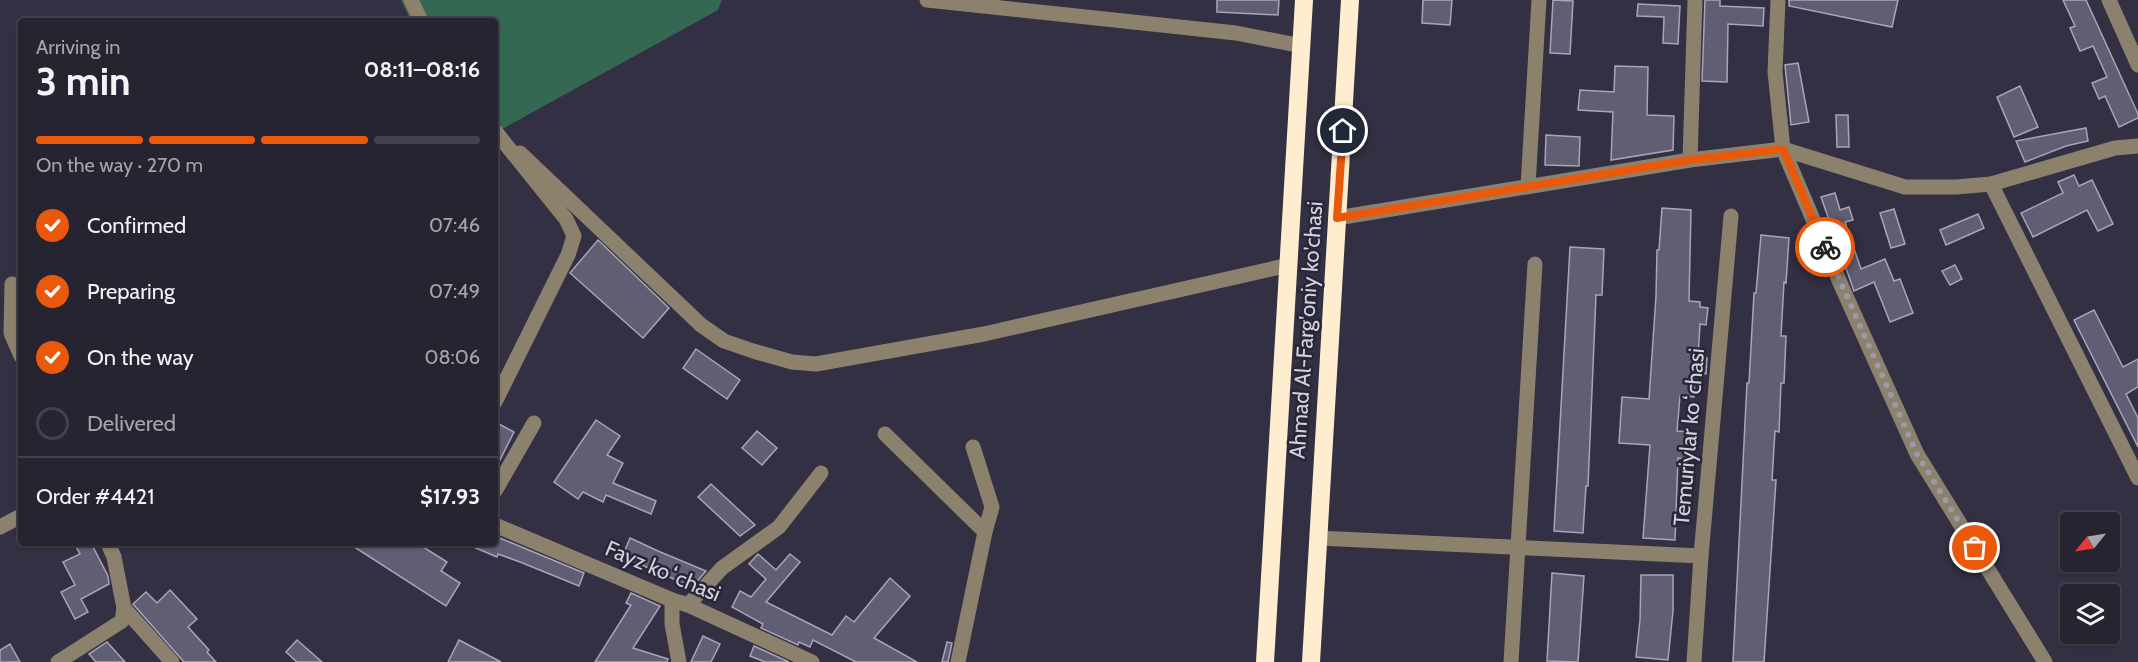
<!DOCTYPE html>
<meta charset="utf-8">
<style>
body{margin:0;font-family:Cabin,sans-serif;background:#2f2c3a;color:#f1f3f6;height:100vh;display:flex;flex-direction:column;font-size:22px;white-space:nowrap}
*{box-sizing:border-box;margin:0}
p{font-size:20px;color:#a4a4ac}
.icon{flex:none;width:33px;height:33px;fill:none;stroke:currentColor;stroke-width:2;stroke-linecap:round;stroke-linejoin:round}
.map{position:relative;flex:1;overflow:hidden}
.side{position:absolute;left:18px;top:18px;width:480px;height:528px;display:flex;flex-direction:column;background:#272432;border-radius:6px;box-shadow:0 2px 4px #0004,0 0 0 2px #43414d}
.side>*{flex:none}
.needle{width:39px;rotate:240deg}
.buttons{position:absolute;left:2060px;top:512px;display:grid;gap:12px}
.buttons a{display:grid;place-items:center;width:60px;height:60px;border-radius:6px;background:#272432;box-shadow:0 2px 4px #0004,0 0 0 2px #43414d;font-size:30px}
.pin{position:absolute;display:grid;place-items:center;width:51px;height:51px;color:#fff;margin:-26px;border:3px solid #fff;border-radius:50%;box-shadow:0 2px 6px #0007}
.courier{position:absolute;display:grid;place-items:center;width:60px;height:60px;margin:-30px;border:4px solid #ea580c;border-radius:50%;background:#fff;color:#222;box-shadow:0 2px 8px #0007}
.headline em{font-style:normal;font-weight:700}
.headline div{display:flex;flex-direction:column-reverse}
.headline{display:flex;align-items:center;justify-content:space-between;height:102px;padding:0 18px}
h1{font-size:39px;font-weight:700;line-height:45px}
.bar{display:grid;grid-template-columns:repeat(4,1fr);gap:9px 6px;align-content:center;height:72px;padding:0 18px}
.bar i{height:8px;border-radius:4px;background:#43414d}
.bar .on{background:#ea580c}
.bar p{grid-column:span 4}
.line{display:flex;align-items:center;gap:15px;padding:0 18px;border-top:2px solid #43414d}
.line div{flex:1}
ol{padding:0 18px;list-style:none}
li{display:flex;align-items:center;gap:18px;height:66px}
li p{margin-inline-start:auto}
li .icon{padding:6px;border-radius:50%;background:#ea580c;color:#fff;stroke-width:4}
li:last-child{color:#a4a4ac}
li i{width:33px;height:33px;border:3px solid #43414d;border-radius:50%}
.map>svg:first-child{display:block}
</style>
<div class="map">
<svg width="2138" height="662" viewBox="0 0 2138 662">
<rect width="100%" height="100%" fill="#343043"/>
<path fill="#356852" d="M401 0H722L718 10 495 133V21H411Z"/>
<g fill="#615d72" stroke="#a8a4bc" stroke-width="1.5">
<path d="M1217 0H1279L1278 15 1217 12Z"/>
<path d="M1423 0H1452L1450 25 1422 23Z"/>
<path d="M1553 0 1573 1 1570 54 1550 53Z"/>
<path d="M1705 0H1720V6L1764 8 1763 26 1728 24 1727 82 1702 81Z"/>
<path d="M1789 0H1898L1892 27 1789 6Z"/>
<path d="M2063 0H2086L2138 114V118L2119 127 2105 96 2099 99 2092 83 2107 77 2093 46 2080 51 2070 28 2075 26Z"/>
<path d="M1638 4 1680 6 1678 44 1663 43 1664 17 1637 16Z"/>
<path d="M1798 63 1809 122 1791 125 1785 65Z"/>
<path d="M1615 66 1648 67 1647 115 1674 116 1673 150 1611 160 1613 112 1578 110 1580 90 1614 92Z"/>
<path d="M2020 86 2038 127 2014 137 1997 97Z"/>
<path d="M1836 115H1848L1849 147H1837Z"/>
<path d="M2086 128 2088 141 2066 146 2025 162 2016 141Z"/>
<path d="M1546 135 1580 137 1579 166 1545 165Z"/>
<path d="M2074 175 2079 186 2092 180 2113 224 2098 231 2087 210 2033 237 2021 213 2063 193 2058 182Z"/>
<path d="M1835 193 1840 210 1849 207 1853 220 1845 222 1861 269 1885 259 1894 281 1900 279 1913 313 1890 322 1874 282 1854 291 1821 197Z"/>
<path d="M1662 208 1691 210 1689 301 1700 302V307L1708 308 1706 325 1700 324 1698 357 1707 358 1706 374 1695 373 1694 397 1680 396 1677 431 1693 432 1691 459 1678 458 1675 540 1643 538 1650 445 1619 443 1622 397 1649 399 1656 296 1657 250H1659Z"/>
<path d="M1894 209 1905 244 1891 248 1880 213Z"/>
<path d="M1978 214 1984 228 1946 245 1940 230Z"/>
<path d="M1761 235 1789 238 1786 283 1784 282 1781 336H1786L1784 383H1781L1779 432 1775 431 1772 480H1776L1764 662H1733L1747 383H1749L1754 293H1756Z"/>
<path d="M598 240 669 308 643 338 570 273Z"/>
<path d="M1570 247 1604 249 1602 295H1596L1588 486H1586L1583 533 1554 531Z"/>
<path d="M1955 265 1962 279 1950 285 1942 271Z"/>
<path d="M2094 310 2123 367 2138 359V387L2126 394 2138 418V447L2074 320Z"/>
<path d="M696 349 740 380 727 399 683 368Z"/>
<path d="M596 420 620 436 607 455 623 463 613 483 656 501 651 514 606 495 603 502 583 492 578 499 554 482Z"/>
<path d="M495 422 514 432 495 470Z"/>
<path d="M757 431 777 448 762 465 742 448Z"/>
<path d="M711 484 755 525 740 536 698 497Z"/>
<path d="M495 536 584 573 579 586 520 562 498 554 497 557 464 543H495Z"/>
<path d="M630 538 658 551 706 571 692 587 651 569 622 557Z"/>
<path d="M74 543H91L108 576 109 584 81 599 88 612 75 619 61 592 75 585 63 562 80 554Z"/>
<path d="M348 543H417L447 562 441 571 460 583 446 606Z"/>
<path d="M758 554 776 570 790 554 800 562 766 602 832 635 846 616 854 622 890 578 910 596 874 638 917 662H856L813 640 810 647 799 642 798 645 761 628 763 624 732 607 740 591 751 597 766 579 749 564Z"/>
<path d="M1552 573 1584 576 1578 662 1547 661Z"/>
<path d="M1641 575H1673V611L1668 660 1636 657 1640 620Z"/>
<path d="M170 590 197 619 188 627 209 650 207 652 216 662H184L133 604 146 592 157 603Z"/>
<path d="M631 593 660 606 633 648 668 659 667 662H595L631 605 626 603Z"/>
<path d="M703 636 720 644 711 662H691Z"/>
<path d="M297 640 322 662H297L286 652Z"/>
<path d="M459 640 501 662H448Z"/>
<path d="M107 642 125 662H96L89 654Z"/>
<path d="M947 642 952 643 948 662H942Z"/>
<path d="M10 644 20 662H0V650Z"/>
<path d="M754 646 789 662H765L750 656Z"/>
</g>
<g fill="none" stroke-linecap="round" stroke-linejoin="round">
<g stroke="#8b816c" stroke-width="15">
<path d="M411 0 421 21"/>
<path d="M927 0 1236 33 1302 46"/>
<path d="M1778 0 1775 72 1783 149 1841 285 1917 454 2045 662"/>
<path d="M2109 0 2138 65"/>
<path d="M495 131 566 219 574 236 568 255 495 402"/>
<path d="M520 153 701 325 724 341 753 351 792 362 816 364 984 334 1289 265"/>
<path d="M1690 160 1695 0"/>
<path d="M1991 184 2138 478"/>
<path d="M1528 186 1539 0"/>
<path d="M1337 218 1690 160 1783 149 1905 187H1956L1991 184 2115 148 2138 146"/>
<path d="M12 284 11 333 21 356"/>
<path d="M885 434 985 532"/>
<path d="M495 491 534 423"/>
<path d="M495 525 672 600 688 605 812 662"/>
<path d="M0 527 21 516"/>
<path d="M1318 538 1701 556"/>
<path d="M108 543 114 557 124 608 172 662"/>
<path d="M672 600V624L679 662"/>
<path d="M688 605 722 568 779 527 821 473"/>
<path d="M58 662 122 621 124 608"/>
<path d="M958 662 985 532 992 507 973 447"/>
<path d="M1511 662 1535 264"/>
<path d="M1694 662 1701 556 1731 216"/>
</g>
<g stroke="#feeecf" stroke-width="18">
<path d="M1265 662 1304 0"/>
<path d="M1311 662 1350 0"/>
</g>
</g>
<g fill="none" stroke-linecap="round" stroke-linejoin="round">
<path stroke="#9c99a8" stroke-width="6" stroke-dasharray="0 10.8" d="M1825 247 1917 454 1975 548"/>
<path stroke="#ea580c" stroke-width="8" d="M1343 131 1337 218 1690 160 1783 149 1825 247"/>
</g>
<g text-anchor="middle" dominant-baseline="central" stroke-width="5" stroke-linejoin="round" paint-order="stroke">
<g font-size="22" fill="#d4d2de" stroke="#2a2639">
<text transform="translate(1306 330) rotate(-86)">Ahmad Al-Farg'oniy ko'chasi</text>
<text transform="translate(1689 437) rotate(-85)">Temuriylar koʻchasi</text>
<text transform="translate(663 571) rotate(23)">Fayz koʻchasi</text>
</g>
</g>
</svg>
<div class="buttons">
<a><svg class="needle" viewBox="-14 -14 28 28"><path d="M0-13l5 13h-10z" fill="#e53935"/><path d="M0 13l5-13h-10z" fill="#a4a4ac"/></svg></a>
<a><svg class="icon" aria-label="layers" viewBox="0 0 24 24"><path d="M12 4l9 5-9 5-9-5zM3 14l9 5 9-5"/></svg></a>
</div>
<div class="pin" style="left:1975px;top:548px;background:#ea580c"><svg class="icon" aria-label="bag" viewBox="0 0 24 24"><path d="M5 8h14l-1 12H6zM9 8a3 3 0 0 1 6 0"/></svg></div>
<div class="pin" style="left:1343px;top:131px;background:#1f2937"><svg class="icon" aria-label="home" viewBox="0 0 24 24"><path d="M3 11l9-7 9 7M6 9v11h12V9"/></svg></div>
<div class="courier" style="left:1825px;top:247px"><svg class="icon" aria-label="bike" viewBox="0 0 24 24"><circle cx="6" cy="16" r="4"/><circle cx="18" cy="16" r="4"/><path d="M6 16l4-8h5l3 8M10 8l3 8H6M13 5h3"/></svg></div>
<section class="side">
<div class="headline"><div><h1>3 min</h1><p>Arriving in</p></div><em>08:11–08:16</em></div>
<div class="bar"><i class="on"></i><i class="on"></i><i class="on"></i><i></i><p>On the way · 270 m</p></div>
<ol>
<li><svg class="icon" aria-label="check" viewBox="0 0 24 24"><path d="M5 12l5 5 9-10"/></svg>Confirmed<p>07:46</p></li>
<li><svg class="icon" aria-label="check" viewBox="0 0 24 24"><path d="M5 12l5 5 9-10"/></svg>Preparing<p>07:49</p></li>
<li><svg class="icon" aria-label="check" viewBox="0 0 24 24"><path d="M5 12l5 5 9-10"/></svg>On the way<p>08:06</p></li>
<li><i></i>Delivered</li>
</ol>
<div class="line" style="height:78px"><div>Order #4421</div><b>$17.93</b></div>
</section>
</div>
